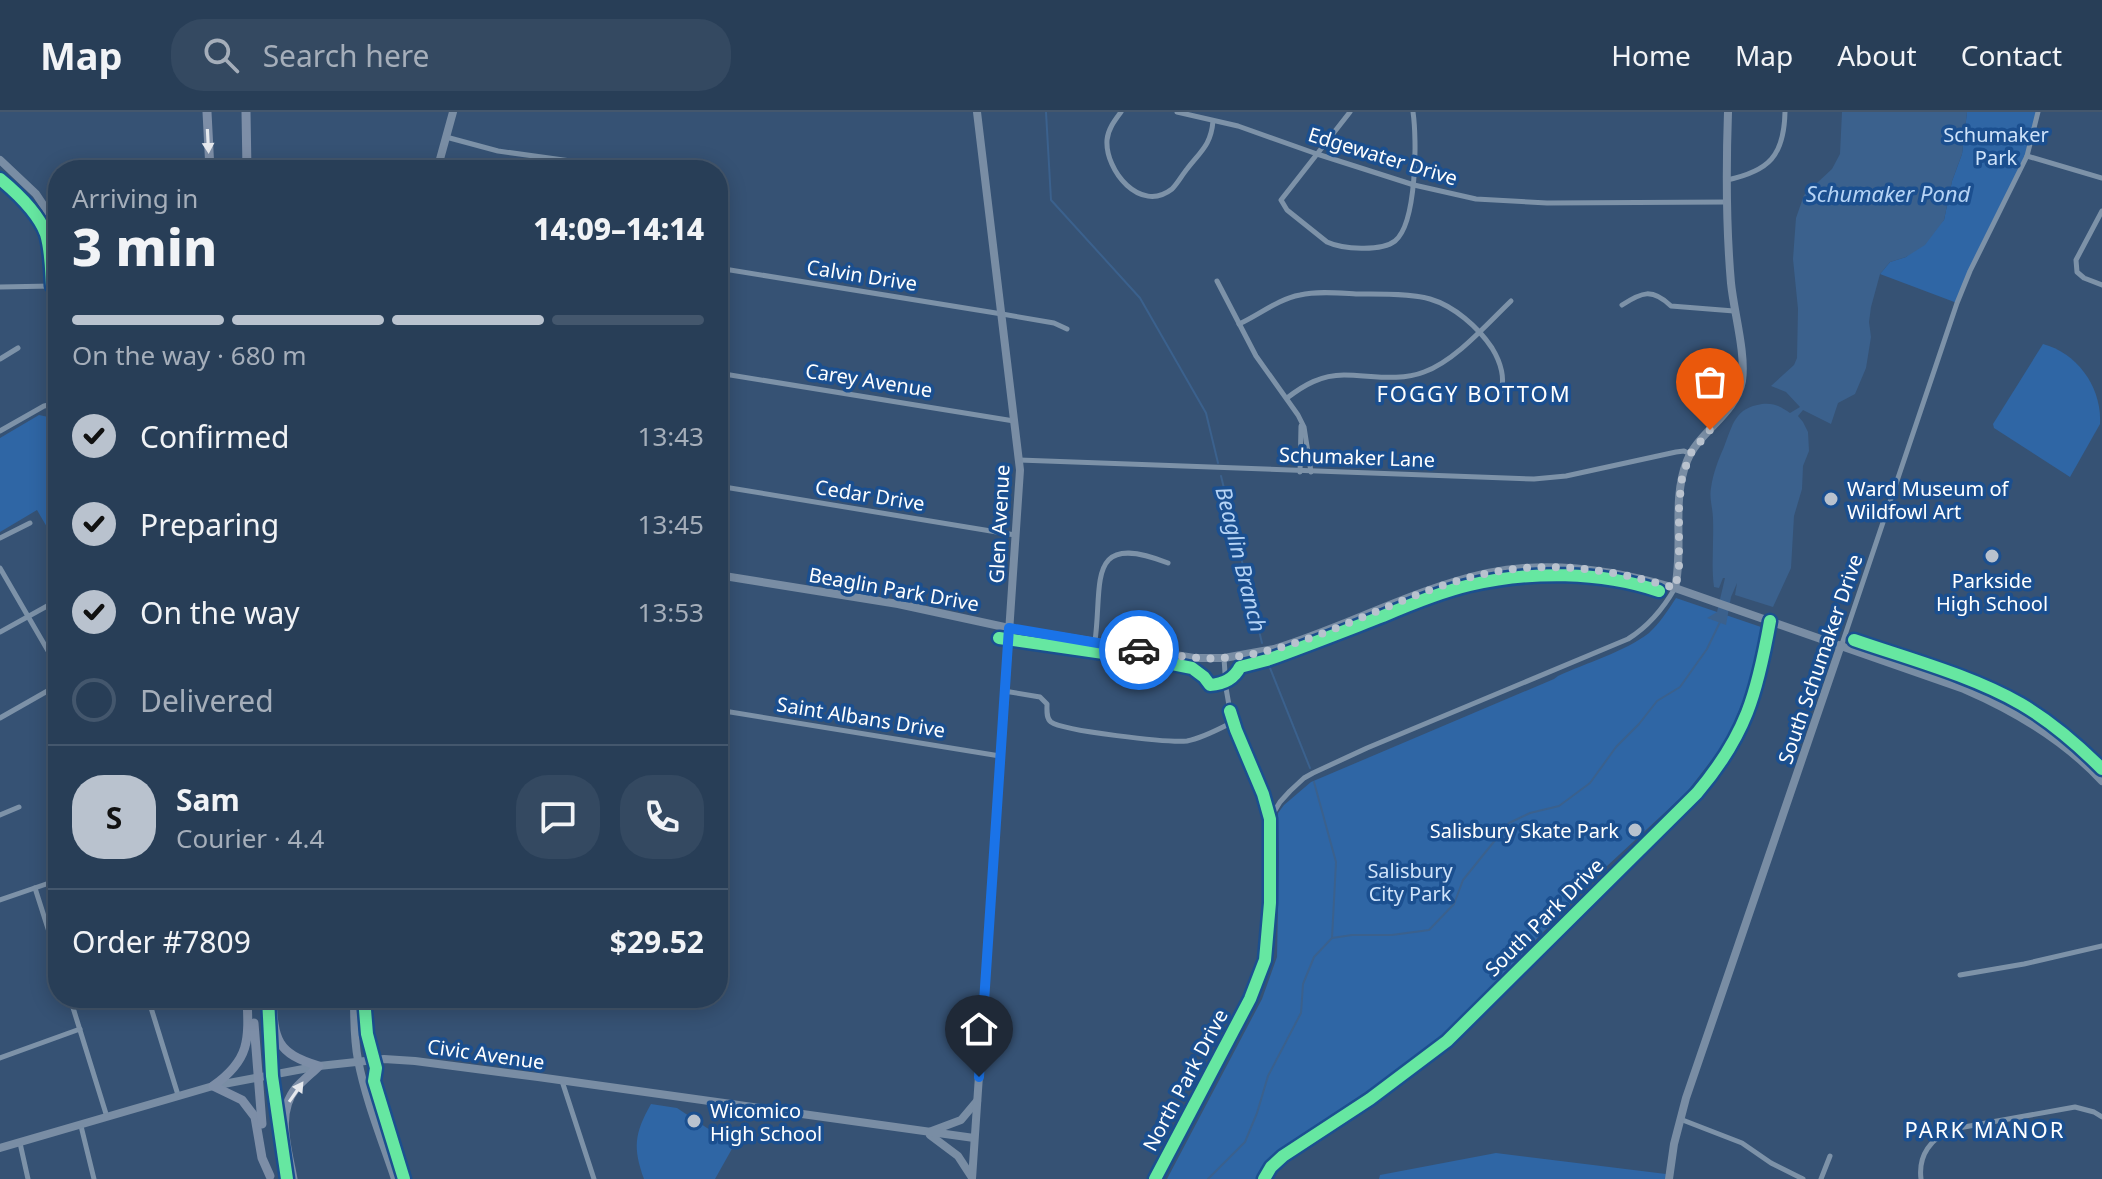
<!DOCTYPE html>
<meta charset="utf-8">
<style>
body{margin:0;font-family:"Noto Sans",sans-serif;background:#344961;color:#f1f3f6;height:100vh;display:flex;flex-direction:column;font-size:30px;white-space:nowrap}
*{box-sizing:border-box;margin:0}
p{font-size:26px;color:#a5aeba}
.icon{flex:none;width:44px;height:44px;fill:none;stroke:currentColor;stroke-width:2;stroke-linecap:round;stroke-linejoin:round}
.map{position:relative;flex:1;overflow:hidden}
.drawer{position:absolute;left:48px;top:48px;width:680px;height:848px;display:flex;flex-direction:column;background:#283e57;border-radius:32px;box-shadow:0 4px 20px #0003,0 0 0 2px #44576d}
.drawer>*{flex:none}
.pin{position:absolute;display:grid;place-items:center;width:68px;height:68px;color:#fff;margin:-82px -34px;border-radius:50% 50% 50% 0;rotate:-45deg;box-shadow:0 0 8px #0007}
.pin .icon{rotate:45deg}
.courier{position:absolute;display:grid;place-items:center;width:80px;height:80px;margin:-40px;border:6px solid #1a73e8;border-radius:50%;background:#fff;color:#222;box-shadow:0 2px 10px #0007}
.headline em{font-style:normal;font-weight:800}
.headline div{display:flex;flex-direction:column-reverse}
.headline{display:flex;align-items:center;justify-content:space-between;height:136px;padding:0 24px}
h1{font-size:52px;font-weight:800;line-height:60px}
.bar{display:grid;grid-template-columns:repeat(4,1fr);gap:12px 8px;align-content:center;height:96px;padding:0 24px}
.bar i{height:10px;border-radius:6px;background:#44576d}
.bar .current{background:#b9c2ce}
.bar p{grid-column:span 4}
.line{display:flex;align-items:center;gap:20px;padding:0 24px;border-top:2px solid #44576d}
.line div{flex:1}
.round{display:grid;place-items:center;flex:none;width:84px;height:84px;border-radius:32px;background:#344961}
ol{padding:0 24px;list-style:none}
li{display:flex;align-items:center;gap:24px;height:88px}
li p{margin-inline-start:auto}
li .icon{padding:8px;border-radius:50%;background:#b9c2ce;color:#111;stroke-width:4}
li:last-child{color:#a5aeba}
li i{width:44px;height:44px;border:4px solid #44576d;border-radius:50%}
header{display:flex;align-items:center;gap:48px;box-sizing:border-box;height:112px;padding:0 40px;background:#283e57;border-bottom:2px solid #44576d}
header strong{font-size:38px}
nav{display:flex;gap:44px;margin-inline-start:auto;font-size:28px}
.search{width:560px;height:72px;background:#344961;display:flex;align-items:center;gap:20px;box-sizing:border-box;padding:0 28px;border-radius:32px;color:#a5aeba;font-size:30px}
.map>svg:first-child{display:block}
</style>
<header>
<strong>Map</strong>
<div class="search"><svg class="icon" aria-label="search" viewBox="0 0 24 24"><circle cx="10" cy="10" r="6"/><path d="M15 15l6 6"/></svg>Search here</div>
<nav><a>Home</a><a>Map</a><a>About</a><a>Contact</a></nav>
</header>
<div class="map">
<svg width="2102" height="1067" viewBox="0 0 2102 1067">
<rect width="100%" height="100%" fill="#365274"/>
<g fill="#2f66a5">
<path d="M1967 0H2038L2030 37 1957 191 1880 162 1890 150 1906 145 1944 108 1952 69 1962 42Z"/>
<path d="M2043 232C2077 241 2102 275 2100 312L2070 365 1994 316 1993 312Z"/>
<path d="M39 303 58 307V434L37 398 0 420V326Z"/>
<path d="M1676 486 1761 515 1749 574 1727 628 1687 680 1607 754 1440 927 1373 975 1276 1040 1260 1058 1256 1067H1167L1262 887 1277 845 1279 744 1278 701 1284 693 1311 670 1554 567 1558 564C1586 551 1624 540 1649 521 1660 511 1668 498 1676 486Z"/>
<path d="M651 992 677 996 707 1016 731 1028 733 1035 715 1067H644C633 1036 634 1022 651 992Z"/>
<path d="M1496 1041 1666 1062V1067H1379L1380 1063Z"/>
</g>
<path fill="#3b618d" d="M1842 0H1967L1962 42 1952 69 1944 108 1925 133 1906 145 1890 150 1880 162 1871 195 1869 210 1871 225 1866 256 1855 282 1838 291 1831 312 1803 298 1798 304 1803 310 1808 320 1809 339 1803 354 1802 377 1794 404 1791 456 1773 495 1735 483 1737 471 1731 485 1726 513 1707 506 1717 500 1725 466H1723L1719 476 1714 475C1711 453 1714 430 1713 407 1713 397 1709 386 1711 376 1713 362 1718 348 1724 335 1733 312 1735 296 1762 292 1774 291 1780 294 1790 301L1800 295 1786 280 1771 274 1794 253 1797 246 1798 197 1793 147 1796 106 1804 83 1832 57 1840 42Z"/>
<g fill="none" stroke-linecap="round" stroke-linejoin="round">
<g stroke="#3b618d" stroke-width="2">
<path d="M1046 0 1051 88 1140 186 1206 301 1218 351"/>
<path d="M1221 364 1262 531"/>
<path d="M1268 551 1310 656"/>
<path d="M1314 670 1336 750 1332 826"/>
<path d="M1208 1067 1245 1030 1257 1001 1268 964 1301 901 1303 872 1314 845 1332 826 1352 823H1392L1429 818 1454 792 1463 768 1509 711 1530 701 1559 694 1590 671 1616 635 1639 612 1657 589 1680 575 1707 537 1720 510"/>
</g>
<g stroke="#7d92a8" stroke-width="5">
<path d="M1121 0C1115 8 1108 17 1107 28 1105 58 1140 102 1172 77 1178 71 1182 63 1187 57 1201 39 1211 33 1213 9"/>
<path d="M1177 0 1238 14 1317 42 1414 73 1476 87 1547 91 1727 90"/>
<path d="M1350 0 1281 88 1287 98 1327 130C1342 137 1381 140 1395 129 1417 111 1417 27 1413 0"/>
<path d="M446 25 498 39 585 51"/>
<path d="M2027 44 2102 66"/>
<path d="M1727 68C1769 59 1784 44 1785 0"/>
<path d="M2102 99 2076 148 2077 160 2084 166 2102 173"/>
<path d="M718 156 1002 202 1054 211 1067 217"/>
<path d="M1217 169 1256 244 1298 303 1304 315 1311 360"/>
<path d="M0 175 52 174"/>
<path d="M1622 193C1642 180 1652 176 1671 194L1734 199"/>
<path d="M1239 212C1259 203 1278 187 1300 183 1317 179 1338 181 1356 182 1376 182 1411 181 1430 187 1454 194 1478 215 1492 236 1500 249 1507 268 1499 283"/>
<path d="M0 247 18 236"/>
<path d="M718 261 1014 309"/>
<path d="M1287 286C1304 273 1321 263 1344 263 1370 263 1399 270 1424 260 1455 249 1487 212 1511 189"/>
<path d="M0 319 44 294 58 291"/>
<path d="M1019 348 1534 367 1566 364 1676 340 1684 339 1690 342"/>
<path d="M1300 360 1301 314"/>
<path d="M718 374 1015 423"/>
<path d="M0 426 30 411"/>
<path d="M0 456 58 556"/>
<path d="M0 520 58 488"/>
<path d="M1095 529C1103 472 1085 418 1168 451"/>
<path d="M1842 532 1957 191 1970 159 2027 44 2038 0"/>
<path d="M1004 579 1040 585 1047 592C1047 599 1046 606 1051 610 1063 619 1169 631 1187 629 1203 626 1219 617 1233 610"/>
<path d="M718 598 1000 644"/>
<path d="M0 606 58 573"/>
<path d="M0 703 19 695"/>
<path d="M1271 705 1280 690 1290 679 1304 666 1313 661 1367 636 1628 527C1649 514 1663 497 1675 476"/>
<path d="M35 776 58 848"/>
<path d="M0 788 58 768"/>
<path d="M1960 863 2024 852 2102 834"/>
<path d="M70 886 107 1005"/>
<path d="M148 886 178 983"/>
<path d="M0 946 80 917"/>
<path d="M562 969 594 1067"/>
<path d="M1680 1007 1742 1031 1771 1051 1803 1067"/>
<path d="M81 1014 94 1067"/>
<path d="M20 1031 28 1067"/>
<path d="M1155 1067 1250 887 1265 848 1270 791V707L1263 682 1236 618 1230 599 1226 576 1224 546"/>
<path d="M1264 1067 1271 1055 1283 1044 1370 987 1447 929 1697 681C1746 623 1757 582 1770 510"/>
<path d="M1821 1067 1830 1044"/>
<path d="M1921 1067C1918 1043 1931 1026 1953 1017L2075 995 2094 1000 2102 1005"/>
</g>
<g stroke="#798da4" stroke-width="8">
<path d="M0 48 36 82 58 115"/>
<path d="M437 58 453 0"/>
<path d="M718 463 898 492 1009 516 1194 546H1224L1274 537C1346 515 1414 477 1488 461 1550 448 1615 458 1675 476L1964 577C2015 599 2063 627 2102 669"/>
<path d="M1675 476C1684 434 1671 389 1687 349 1699 319 1736 302 1742 269 1746 241 1734 201 1731 171 1726 114 1726 57 1728 0"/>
<path d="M354 886C354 907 354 928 358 948 366 989 382 1028 395 1067"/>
<path d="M929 1020 961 1008 977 989"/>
<path d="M930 1023 958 1044 971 1064"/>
<path d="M0 1036 213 974 319 954 384 947 415 949 538 965 974 1026"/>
<path d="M972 1067 1020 358 977 0"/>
<path d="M1669 1067 1674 1032 1686 986 1841 533"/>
</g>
<g stroke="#7d8ea7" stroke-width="9">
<path d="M207 0 210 58"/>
<path d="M246 0 247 58"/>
<path d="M247 886C249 928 250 948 213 974L242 988 255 1005 262 1046 270 1064"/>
<path d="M272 886C274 928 276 941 319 954 312 961 303 968 296 976 275 1002 288 1037 293 1067"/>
<path d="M254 911 262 1012"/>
<path d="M270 917 272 964 279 1014"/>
</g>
<defs>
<g id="cycleway">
<path d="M0 67C17 81 38 101 46 122 51 139 51 157 52 174"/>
<path d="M999 526 1152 548 1192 556 1204 565 1210 573C1224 572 1234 567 1240 555L1267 548C1306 534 1344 519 1383 504 1411 492 1440 480 1470 473 1531 459 1600 459 1659 479"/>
<path d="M1854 528C1909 547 1970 563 2021 592 2050 609 2078 633 2102 657"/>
<path d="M268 886 272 964 287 1067"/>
<path d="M364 886 367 922 376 956 374 969 404 1067"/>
<path d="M1155 1067 1250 887 1265 848 1270 791V707L1263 682 1236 618 1230 599"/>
<path d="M1264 1067 1271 1055 1283 1044 1370 987 1447 929 1697 681C1746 623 1757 582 1770 509"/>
</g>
</defs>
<use href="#cycleway" stroke="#1b4f8f" stroke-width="17"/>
<use href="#cycleway" stroke="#66e7a1" stroke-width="12"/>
</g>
<defs><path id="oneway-solid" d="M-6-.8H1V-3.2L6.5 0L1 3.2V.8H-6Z" transform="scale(2)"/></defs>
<g fill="#e5e8ed">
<use href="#oneway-solid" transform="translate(208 29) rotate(87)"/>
<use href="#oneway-solid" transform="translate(296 980) rotate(-55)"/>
</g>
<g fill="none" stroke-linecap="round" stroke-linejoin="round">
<path stroke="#b9c2ce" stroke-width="8" stroke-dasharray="0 14.4" d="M1139 538C1167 542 1195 548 1223 546 1316 539 1398 479 1489 461 1551 448 1615 458 1675 476L1679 458V393L1682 366 1690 342 1710 318"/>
<path stroke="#1a73e8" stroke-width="10" d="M979 965 1009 516 1139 538"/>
</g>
<g fill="#b9c2ce" stroke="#1b4f8f" stroke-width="3">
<circle cx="1831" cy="387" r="8"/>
<circle cx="1992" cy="444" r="8"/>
<circle cx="1635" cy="718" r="8"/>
<circle cx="694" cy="1009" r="8"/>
</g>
<g text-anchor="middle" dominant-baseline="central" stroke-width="7" stroke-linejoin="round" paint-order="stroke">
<g font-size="20" fill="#cfe3fa" stroke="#1b4f8f">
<text x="1996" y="22">Schumaker<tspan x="1996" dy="23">Park</tspan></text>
<text x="1410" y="758">Salisbury<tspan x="1410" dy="23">City Park</tspan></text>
</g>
<g font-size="20" fill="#fff" stroke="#1b4f8f">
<text transform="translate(1383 44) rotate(17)">Edgewater Drive</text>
<text transform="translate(862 163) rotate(9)">Calvin Drive</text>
<text transform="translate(869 268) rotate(9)">Carey Avenue</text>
<text transform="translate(1357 345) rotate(2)">Schumaker Lane</text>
<text transform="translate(870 383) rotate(9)">Cedar Drive</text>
<text transform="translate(999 412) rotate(-87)">Glen Avenue</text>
<text transform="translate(894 477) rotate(10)">Beaglin Park Drive</text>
<text transform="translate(1820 547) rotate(-71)">South Schumaker Drive</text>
<text transform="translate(861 605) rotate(9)">Saint Albans Drive</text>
<text transform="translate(1544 805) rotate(-45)">South Park Drive</text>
<text transform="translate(486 942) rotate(8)">Civic Avenue</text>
<text transform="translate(1185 968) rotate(-62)">North Park Drive</text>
</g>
<g font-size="20" fill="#fff" stroke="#1b4f8f" text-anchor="start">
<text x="1847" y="376">Ward Museum of<tspan x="1847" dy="23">Wildfowl Art</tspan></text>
<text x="1992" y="468" text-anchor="middle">Parkside<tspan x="1992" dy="23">High School</tspan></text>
<text x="1619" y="718" text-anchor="end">Salisbury Skate Park</text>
<text x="710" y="998">Wicomico<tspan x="710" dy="23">High School</tspan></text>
</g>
<g font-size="22" font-style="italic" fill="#b5d3f5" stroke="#1b4f8f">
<text x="1888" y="81">Schumaker Pond</text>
<text transform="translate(1242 447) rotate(76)">Beaglin Branch</text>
</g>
<g font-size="22" letter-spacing="2" fill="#fff" stroke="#1b4f8f">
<text x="1474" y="281">FOGGY BOTTOM</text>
<text x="1985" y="1017">PARK MANOR</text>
</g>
</g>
</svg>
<div class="pin" style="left:1710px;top:318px;background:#ea580c"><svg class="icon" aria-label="bag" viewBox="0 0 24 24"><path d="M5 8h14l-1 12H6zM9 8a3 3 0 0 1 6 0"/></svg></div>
<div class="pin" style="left:979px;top:965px;background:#1f2937"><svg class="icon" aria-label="home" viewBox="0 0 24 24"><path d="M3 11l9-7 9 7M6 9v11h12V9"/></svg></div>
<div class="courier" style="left:1139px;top:538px"><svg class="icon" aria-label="car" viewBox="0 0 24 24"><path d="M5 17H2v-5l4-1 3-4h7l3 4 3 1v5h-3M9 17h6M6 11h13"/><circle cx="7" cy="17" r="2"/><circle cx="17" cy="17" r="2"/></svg></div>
<section class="drawer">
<div class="headline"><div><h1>3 min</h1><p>Arriving in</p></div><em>14:09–14:14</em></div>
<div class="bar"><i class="current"></i><i class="current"></i><i class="current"></i><i></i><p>On the way · 680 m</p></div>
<ol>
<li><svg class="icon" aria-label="check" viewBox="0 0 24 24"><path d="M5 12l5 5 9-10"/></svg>Confirmed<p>13:43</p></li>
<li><svg class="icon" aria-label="check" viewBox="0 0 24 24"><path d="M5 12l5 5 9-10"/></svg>Preparing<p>13:45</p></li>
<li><svg class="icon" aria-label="check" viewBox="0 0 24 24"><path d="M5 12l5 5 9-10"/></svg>On the way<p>13:53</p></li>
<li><i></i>Delivered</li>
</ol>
<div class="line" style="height:144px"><b class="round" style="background:#b9c2ce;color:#111">S</b><div><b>Sam</b><p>Courier · 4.4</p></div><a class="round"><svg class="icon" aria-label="chat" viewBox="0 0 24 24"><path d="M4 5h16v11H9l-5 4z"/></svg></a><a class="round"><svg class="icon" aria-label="phone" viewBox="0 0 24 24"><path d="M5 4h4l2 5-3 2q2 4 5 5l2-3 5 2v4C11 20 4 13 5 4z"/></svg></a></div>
<div class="line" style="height:104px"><div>Order #7809</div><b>$29.52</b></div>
</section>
</div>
